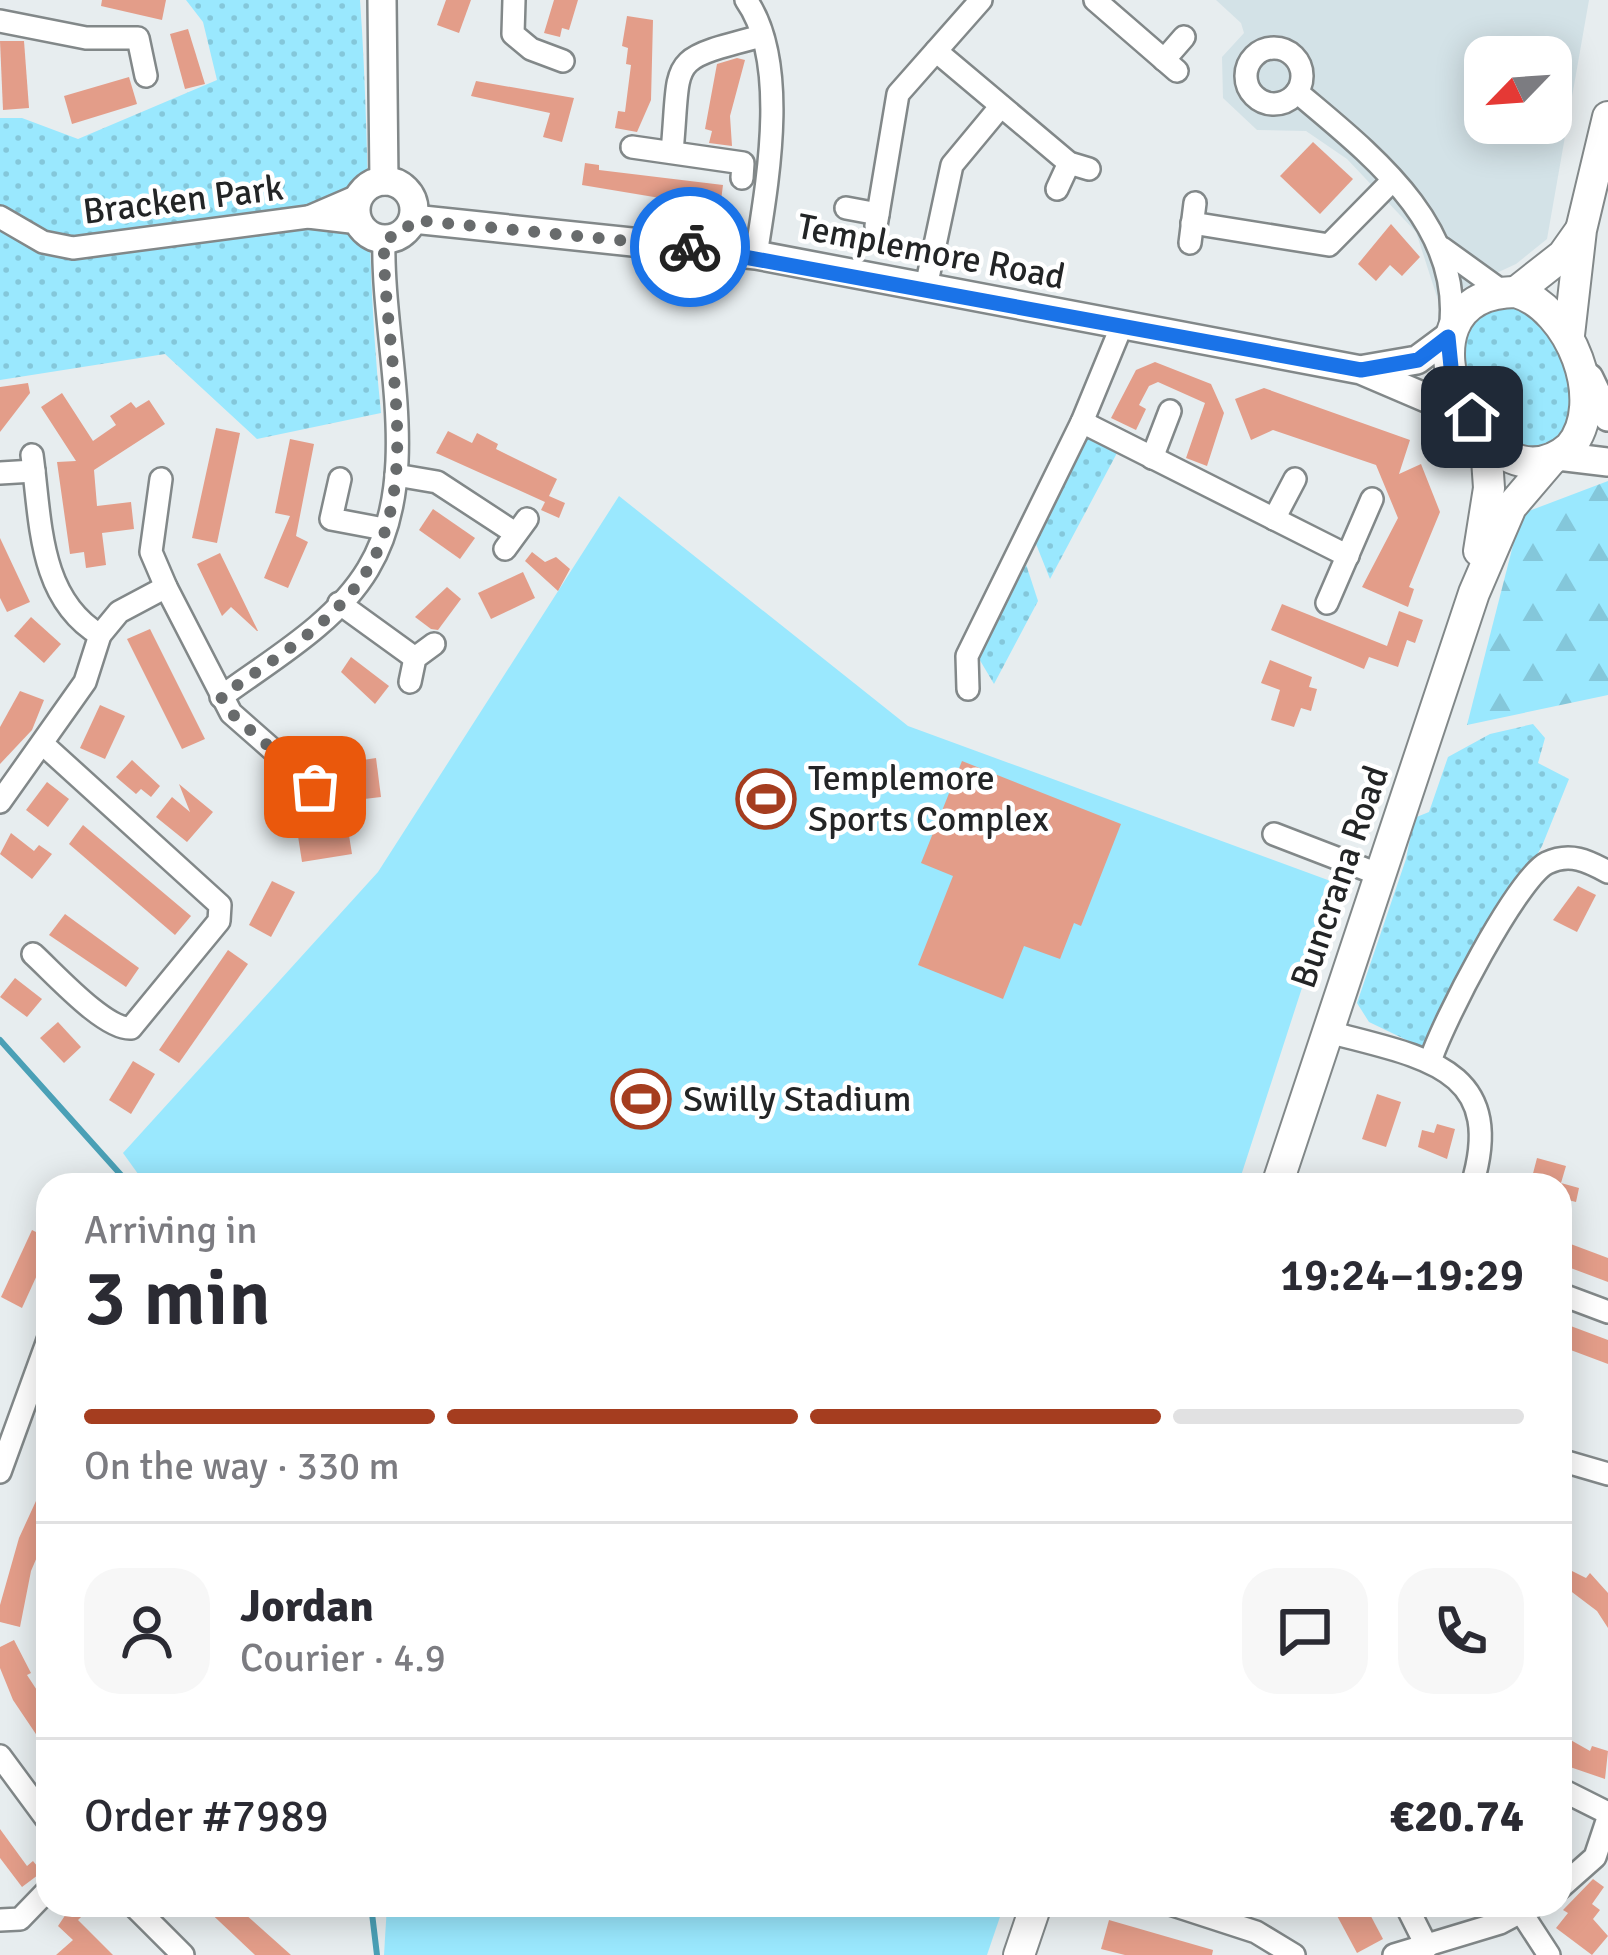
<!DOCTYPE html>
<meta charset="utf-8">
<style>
body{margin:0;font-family:Signika,sans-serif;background:#f7f7f7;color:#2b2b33;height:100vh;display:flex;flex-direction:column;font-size:45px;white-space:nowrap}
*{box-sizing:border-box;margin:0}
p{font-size:39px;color:#7c7c81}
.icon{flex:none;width:66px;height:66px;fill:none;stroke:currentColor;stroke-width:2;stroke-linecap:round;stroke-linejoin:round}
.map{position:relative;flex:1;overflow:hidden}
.drawer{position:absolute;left:36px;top:1173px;width:1536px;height:744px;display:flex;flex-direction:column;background:#fff;border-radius:36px;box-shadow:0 6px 30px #0003}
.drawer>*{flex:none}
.needle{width:78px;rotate:245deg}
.controls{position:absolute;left:1464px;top:36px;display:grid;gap:24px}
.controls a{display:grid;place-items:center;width:108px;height:108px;border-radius:24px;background:#fff;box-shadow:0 6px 30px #0003;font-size:60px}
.pin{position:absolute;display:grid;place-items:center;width:102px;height:102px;color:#fff;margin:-51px;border-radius:24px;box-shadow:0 6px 18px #0006}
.courier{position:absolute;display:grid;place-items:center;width:120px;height:120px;margin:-60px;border:9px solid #1a73e8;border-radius:50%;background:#fff;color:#222;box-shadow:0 3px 15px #0007}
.head em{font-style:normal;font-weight:600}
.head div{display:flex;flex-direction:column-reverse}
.head{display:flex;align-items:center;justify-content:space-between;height:204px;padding:0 48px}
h1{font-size:78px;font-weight:600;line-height:90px}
.bar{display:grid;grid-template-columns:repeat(4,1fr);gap:18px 12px;align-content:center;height:144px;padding:0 48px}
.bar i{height:15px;border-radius:9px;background:#e1e1e2}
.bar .selected{background:#a53d1f}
.bar p{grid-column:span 4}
.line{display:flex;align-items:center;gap:30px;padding:0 48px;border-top:3px solid #e1e1e2}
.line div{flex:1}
.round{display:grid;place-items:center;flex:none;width:126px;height:126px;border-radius:36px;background:#f7f7f7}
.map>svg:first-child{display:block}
</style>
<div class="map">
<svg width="1608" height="1955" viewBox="0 0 1608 1955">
<defs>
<pattern id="grass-dots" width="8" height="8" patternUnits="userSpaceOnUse" patternTransform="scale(3)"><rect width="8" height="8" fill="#9ae8fe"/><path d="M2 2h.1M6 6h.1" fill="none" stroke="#84c7da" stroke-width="1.8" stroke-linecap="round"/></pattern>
<pattern id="forest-firs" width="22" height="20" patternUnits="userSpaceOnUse" patternTransform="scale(3)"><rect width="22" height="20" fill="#9ae8fe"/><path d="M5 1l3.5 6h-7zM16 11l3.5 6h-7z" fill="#84c7da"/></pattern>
</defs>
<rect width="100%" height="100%" fill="#e7edef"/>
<path fill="#d3e2e7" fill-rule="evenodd" d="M1216 0H1589L1547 239 1516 264 1438 300 1416 232 1347 159 1306 131 1257 130 1223 98 1222 57 1244 33 1241 23ZM1485 57H1551V123H1485Z"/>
<g fill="url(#grass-dots)">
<path d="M186 0H360C370 138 366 275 381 413L257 439 165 354 0 380V118H22L78 139 217 80 203 22Z"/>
<path d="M1500 302 1538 314 1575 380 1564 436 1529 450C1470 420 1455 386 1466 322Z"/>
<path d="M1082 435 1117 453 1050 579 1034 539Z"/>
<path d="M1022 552 1038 601 994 684 978 657Z"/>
<path d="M1533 724 1545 738 1538 763 1569 779 1542 846 1431 1042 1419 1046 1369 1022 1357 1003 1406 859 1414 818 1429 812 1448 757 1490 734Z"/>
</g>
<path fill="url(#forest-firs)" d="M1608 481V695L1467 725 1521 514Z"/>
<g fill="#9ae8fe">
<path d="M619 496 908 726 1336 883 1238 1185H146L123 1153 378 872Z"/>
<path d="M387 1905H1004L987 1955H384Z"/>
</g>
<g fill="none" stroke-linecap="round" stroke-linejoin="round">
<g stroke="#4aa0b6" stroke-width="6">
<path d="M0 1040 130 1185"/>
<path d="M371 1905 377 1955"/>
</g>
</g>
<g fill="#e39d89">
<path d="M102 0H166L162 20 101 6Z"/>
<path d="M446 0H471L459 33 437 25Z"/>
<path d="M554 0H578L569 30 562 28 560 37 544 33Z"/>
<path d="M627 16 653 20 651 100 637 132 615 128 618 111 625 112 631 65 626 64 628 48 622 46Z"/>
<path d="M188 29 205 84 185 89 170 34Z"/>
<path d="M0 41H24L29 108 3 110Z"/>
<path d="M737 58 745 60 730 116 732 146 709 143 712 131 705 129 717 64Z"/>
<path d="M129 77 137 104 72 124 64 96Z"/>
<path d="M476 81 574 98 562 142 543 137 550 113 471 96Z"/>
<path d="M1313 142 1353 179 1320 214 1280 176Z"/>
<path d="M585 163 599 165V170L723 185 720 208 582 185Z"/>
<path d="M1391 224 1420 257 1402 276 1390 265 1376 281 1358 264Z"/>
<path d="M1155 362 1211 384 1224 413 1207 466 1186 458 1205 403 1158 382 1149 386 1139 405 1146 409 1136 430 1111 418 1136 370Z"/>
<path d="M28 383 30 393 0 432V387Z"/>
<path d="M1264 388 1410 440 1399 474 1421 464 1440 512 1409 587 1414 589 1408 607 1362 587 1398 518 1376 465 1273 430 1251 440 1235 399Z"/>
<path d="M62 393 93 441 116 425 110 416 131 402 136 408 149 400 165 424 94 470 97 506 131 502 134 529 102 533 106 565 86 568 84 552 70 554 57 462 76 461 41 407Z"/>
<path d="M216 428 240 433 217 543 192 538Z"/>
<path d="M448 431 472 443 477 433 498 444 496 449 557 479 549 496 565 503 559 518 541 510 545 502 436 453Z"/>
<path d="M290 439 314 444 296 536 308 542 288 588 264 578 290 516 275 513Z"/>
<path d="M433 509 475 538 460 559 419 530Z"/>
<path d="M0 538 30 602 7 612 0 598Z"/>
<path d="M532 552 545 562 556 557 570 569 558 591 525 561Z"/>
<path d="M220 553 258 631H257L231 607 222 616 197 564Z"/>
<path d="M523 572 535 598 491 619 478 593Z"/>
<path d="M447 587 461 599 438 630 431 629 415 617Z"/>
<path d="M1282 604 1387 646 1399 611 1423 620 1415 643 1407 640 1398 667 1369 657 1364 669 1271 630Z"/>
<path d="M31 617 61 644 44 663 14 636Z"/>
<path d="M150 629 205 739 182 749 127 639Z"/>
<path d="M351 657 389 686 375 704 341 672Z"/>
<path d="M1270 660 1312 677 1309 687 1317 689 1311 711 1301 708 1294 727 1271 720 1280 690 1261 683Z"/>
<path d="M20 691 44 700 32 730 0 764V727Z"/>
<path d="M100 705 125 716 105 759 80 748Z"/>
<path d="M376 758 381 797 356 800 350 762Z"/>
<path d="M132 760 160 786 151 797 141 789 136 794 116 777Z"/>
<path d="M962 761 1121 824 1081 926 1074 923 1060 959 1024 946 1003 999 918 965 953 876 921 863Z"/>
<path d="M47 782 69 799 48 827 26 810Z"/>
<path d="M179 784 213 812 187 842 156 817 172 797 190 812Z"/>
<path d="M83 825 191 916 175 935 69 844Z"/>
<path d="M348 829 352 854 302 862 298 836Z"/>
<path d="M11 833 34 851 39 845 52 854 32 879 0 854Z"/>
<path d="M272 881 295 892 271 937 249 925Z"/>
<path d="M1578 886 1596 895 1577 932 1553 920Z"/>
<path d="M65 914 139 968 126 987 49 935Z"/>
<path d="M228 950 248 964 179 1063 159 1050Z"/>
<path d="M15 978 42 999 27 1017 0 997Z"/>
<path d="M58 1022 81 1047 64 1063 40 1038Z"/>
<path d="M133 1061 155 1074 131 1114 109 1100Z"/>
<path d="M1377 1094 1401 1102 1386 1147 1362 1139Z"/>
<path d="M1437 1124 1455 1129 1447 1159 1418 1147 1422 1130 1434 1133Z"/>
<path d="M1537 1158 1566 1166 1561 1183 1579 1188 1576 1202 1560 1198V1185H1530Z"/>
<path d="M32 1230 48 1238V1251L22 1308 1 1297Z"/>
<path d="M1560 1240 1608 1258V1282L1560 1264Z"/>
<path d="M1560 1322 1608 1340V1364L1560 1346Z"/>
<path d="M47 1477 48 1545 43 1543 31 1571 20 1627 0 1622V1605L19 1538Z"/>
<path d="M1560 1565 1586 1578 1590 1573 1608 1593V1628L1597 1611 1560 1583Z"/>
<path d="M14 1640 31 1673 27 1675 48 1707V1752L13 1700 0 1668V1647Z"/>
<path d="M1560 1734 1590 1751 1592 1746 1608 1751 1605 1779 1570 1767 1566 1775 1560 1774Z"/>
<path d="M0 1829 27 1866 33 1861 42 1872 22 1887 0 1858Z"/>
<path d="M1593 1879 1604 1887 1592 1904 1600 1910 1593 1919 1608 1936 1592 1955 1556 1928 1568 1913 1563 1910Z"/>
<path d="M72 1905 83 1915 78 1920 113 1955H56L73 1940 58 1926Z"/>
<path d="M202 1905H235L291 1955H255Z"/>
<path d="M1348 1905H1365L1383 1939 1357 1953 1335 1912Z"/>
<path d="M1109 1920 1213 1950 1212 1955H1125L1101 1949Z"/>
</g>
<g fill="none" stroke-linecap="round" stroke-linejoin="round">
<defs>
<g id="minor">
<path d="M514 0 513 34 531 49 563 61"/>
<path d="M746 0C790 62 767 185 756 255"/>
<path d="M1095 0 1177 71"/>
<path d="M0 21 86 38H138L146 76"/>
<circle cx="1274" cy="76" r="28"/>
<path d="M936 51 1069 163 1089 169"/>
<path d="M1164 60 1184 37"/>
<path d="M1297 92C1369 153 1465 225 1450 331"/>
<path d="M632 147 743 163 742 178"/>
<path d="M672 152C681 56 665 61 762 36"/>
<path d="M1057 189 1069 163"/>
<path d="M846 208 878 214"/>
<path d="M0 217 43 242 73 248 308 217 359 223"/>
<path d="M309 217 360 195"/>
<path d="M1192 223 1329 245 1392 181"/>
<path d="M876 226 898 94 981 0"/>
<path d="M1190 243 1195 203"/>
<path d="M1442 248 1503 292"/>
<path d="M926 287 952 165 1001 106"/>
<path d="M1082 422 1348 556"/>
<path d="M32 455C41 520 38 598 100 635"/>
<path d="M1152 458 1170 411"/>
<path d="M0 473 34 471"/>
<path d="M396 475 437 482 515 533"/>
<path d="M161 479 151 552 166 587 231 713 315 787"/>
<path d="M340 479 331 519 384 529"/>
<path d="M1274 519 1295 479"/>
<path d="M505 549 527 519"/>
<path d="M339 603 415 658"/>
<path d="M1327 603 1372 499"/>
<path d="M410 682 415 658 434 644"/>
<path d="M968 689 967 656 1082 422 1122 325"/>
<path d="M221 697C271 660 335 624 368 569 425 475 381 343 384 239"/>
<path d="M0 802 85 682 100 635 119 612 166 587"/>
<path d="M1274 834 1383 876"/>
<path d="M33 954C54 973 105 1030 131 1028L219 921 220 905 45 746"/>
<path d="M1329 1032C1421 1057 1508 1066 1472 1185"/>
<path d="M1430 1062C1441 1025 1517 878 1547 863 1570 852 1588 861 1608 872"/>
<path d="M1560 1294 1608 1312"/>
<path d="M1560 1460 1608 1474"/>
<path d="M0 1472 48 1340"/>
<path d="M0 1756 48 1821"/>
<path d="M1560 1789 1608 1813"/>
<path d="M1560 1888 1595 1857 1608 1818"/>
<path d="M133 1905 183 1955"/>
<path d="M1173 1905 1256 1932 1294 1955"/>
<path d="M1406 1905 1427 1947"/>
<path d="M1521 1912 1549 1955"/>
<path d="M0 1920 20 1919 48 1890"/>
<path d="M1394 1955 1500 1923 1534 1905"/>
</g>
<g id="major">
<path d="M382 0 384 181"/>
<circle cx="385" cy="210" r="29"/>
<path d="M413 219 756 255 1361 370 1471 417"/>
<path d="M1365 369 1417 360 1448 337"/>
<path d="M1589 378 1608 417"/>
<path d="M1558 456 1608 462"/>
</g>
<g id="highway">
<path d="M1516 292C1570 308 1608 402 1570 447 1484 523 1377 293 1516 292Z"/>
<path d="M1516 292 1563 255 1580 231"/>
<path d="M1569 335 1581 230 1608 117"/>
<path d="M1479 551 1489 488 1486 444"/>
<path d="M1277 1185 1474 593 1511 507 1552 459"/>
<path d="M1019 1955 1036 1905"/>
</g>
</defs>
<use href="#minor" stroke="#828889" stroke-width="26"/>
<use href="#major" stroke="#828889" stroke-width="32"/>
<use href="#highway" stroke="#828889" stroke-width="34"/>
<use href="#minor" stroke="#fff" stroke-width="21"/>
<use href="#major" stroke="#fff" stroke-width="27"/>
<use href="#highway" stroke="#fff" stroke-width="30"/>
</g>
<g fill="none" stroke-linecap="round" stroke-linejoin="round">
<path stroke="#686b6c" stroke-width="12" stroke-dasharray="0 21.6" d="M315 787 231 713 221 697C271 660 335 624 368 569 424 475 382 343 384 239L402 234 413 220 690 247"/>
<path stroke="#1a73e8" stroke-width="15" d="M690 247 1361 370 1418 360 1448 337 1452 377 1472 417"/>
</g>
<defs>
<symbol id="stadium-ring" viewBox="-11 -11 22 22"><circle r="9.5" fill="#fff" stroke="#a53d1f" stroke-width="1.5"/><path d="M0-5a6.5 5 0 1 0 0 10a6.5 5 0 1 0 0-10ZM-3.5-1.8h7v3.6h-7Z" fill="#a53d1f"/></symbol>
</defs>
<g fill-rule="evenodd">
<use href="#stadium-ring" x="733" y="766" width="66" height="66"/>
<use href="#stadium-ring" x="608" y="1066" width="66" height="66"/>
</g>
<g text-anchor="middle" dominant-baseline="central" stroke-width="9" stroke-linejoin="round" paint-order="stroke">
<g font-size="36" fill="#232526" stroke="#fff">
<text transform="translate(183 200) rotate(-7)">Bracken Park</text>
<text transform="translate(931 252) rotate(11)">Templemore Road</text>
<text transform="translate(1340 877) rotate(-71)">Buncrana Road</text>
</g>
<g font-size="36" fill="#232526" stroke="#fff" text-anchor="start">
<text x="808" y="778">Templemore<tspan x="808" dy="41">Sports Complex</tspan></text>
<text x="683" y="1099">Swilly Stadium</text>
</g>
</g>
</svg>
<div class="controls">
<a><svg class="needle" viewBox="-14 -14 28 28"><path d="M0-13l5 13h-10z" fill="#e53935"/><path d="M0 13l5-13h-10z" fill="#7c7c81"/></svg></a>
</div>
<div class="pin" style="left:315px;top:787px;background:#ea580c"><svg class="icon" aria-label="bag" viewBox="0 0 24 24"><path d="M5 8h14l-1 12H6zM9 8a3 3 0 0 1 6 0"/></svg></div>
<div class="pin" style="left:1472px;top:417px;background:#1f2937"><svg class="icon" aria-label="home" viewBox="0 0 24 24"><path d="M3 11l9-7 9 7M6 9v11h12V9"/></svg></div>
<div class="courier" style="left:690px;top:247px"><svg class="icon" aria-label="bike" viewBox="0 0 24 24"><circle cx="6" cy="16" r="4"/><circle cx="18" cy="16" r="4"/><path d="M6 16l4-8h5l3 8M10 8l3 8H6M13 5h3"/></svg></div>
<section class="drawer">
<div class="head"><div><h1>3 min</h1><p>Arriving in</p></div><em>19:24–19:29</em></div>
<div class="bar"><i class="selected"></i><i class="selected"></i><i class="selected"></i><i></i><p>On the way · 330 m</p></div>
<div class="line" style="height:216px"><a class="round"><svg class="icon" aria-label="person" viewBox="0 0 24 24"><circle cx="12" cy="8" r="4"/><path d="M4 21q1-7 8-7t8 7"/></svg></a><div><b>Jordan</b><p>Courier · 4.9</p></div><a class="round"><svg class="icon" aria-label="chat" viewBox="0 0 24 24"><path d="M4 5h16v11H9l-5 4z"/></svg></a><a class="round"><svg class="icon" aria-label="phone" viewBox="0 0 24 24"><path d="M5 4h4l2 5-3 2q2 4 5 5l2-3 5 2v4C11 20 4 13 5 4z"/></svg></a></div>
<div class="line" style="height:156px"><div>Order #7989</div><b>€20.74</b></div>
</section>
</div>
